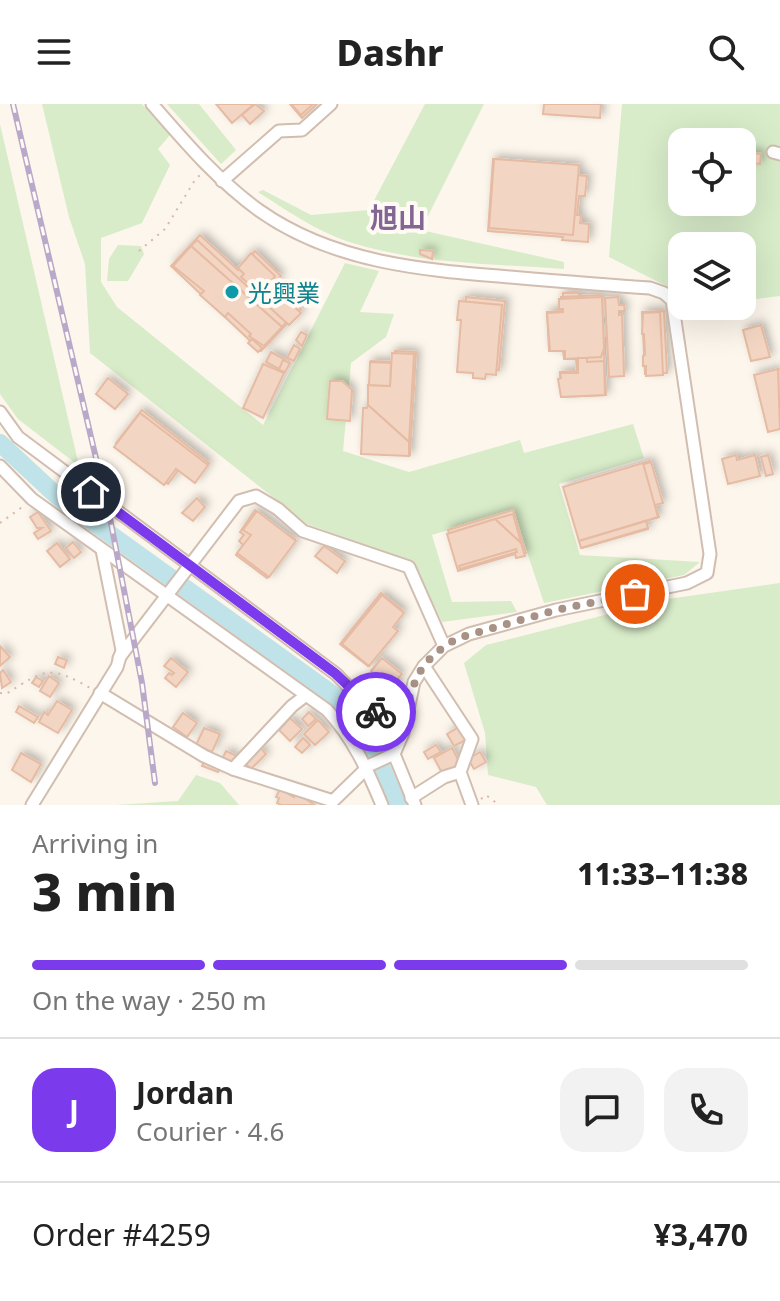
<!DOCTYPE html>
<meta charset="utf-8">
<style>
body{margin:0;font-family:"Noto Sans","Noto Sans JP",sans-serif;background:#f2f2f2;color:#222;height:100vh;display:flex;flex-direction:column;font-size:30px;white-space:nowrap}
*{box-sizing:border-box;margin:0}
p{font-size:26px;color:#767676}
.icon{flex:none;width:44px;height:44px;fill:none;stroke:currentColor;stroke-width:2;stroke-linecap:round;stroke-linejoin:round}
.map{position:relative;height:701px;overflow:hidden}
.drawer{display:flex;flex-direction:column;background:#fff;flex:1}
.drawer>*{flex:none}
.buttons{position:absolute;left:668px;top:24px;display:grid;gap:16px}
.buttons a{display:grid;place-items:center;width:88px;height:88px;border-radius:16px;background:#fff;box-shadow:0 8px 32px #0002;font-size:40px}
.pin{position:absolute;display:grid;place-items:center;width:68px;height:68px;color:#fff;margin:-34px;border:4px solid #fff;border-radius:50%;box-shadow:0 2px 8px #0007}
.courier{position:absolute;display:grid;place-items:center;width:80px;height:80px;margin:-40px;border:6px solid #7c3aed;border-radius:50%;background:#fff;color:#222;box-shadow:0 2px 10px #0007}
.overview em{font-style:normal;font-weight:800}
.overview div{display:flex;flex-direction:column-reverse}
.overview{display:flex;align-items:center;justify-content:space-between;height:136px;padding:0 32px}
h1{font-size:52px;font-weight:800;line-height:60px}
.bar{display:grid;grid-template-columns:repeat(4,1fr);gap:12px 8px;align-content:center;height:96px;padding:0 32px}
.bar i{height:10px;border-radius:6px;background:#e0e0e0}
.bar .current{background:#7c3aed}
.bar p{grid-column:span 4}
.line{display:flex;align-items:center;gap:20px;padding:0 32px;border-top:2px solid #e0e0e0}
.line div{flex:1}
.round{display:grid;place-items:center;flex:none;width:84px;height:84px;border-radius:24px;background:#f2f2f2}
header{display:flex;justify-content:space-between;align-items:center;height:104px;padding:0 32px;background:#fff;font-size:36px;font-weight:800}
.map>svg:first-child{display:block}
</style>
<header><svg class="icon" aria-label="menu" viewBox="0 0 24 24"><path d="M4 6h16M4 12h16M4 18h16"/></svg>Dashr<svg class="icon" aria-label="search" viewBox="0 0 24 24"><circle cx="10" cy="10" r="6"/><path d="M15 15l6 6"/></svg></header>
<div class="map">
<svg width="780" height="701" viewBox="0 0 780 701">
<defs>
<filter id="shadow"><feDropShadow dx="3.5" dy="-3.5" stdDeviation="4" flood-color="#0004"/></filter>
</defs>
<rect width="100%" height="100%" fill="#fdf6ec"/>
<g fill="#d8ecc9" fill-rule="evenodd">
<path d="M42 0H142L170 31 158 45 170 61 142 119 101 134V178L117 203 263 321 345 159 379 167 360 208 394 210 386 233 351 259 343 347 409 368 520 336 524 349 633 320 644 354 559 380 580 451 700 458 684 471 544 499 513 406 432 431 452 498 511 497 517 508 442 518 413 458 307 420 90 249 85 160 69 113Z"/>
<path d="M167 0H199L236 46 221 60Z"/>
<path d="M425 0H484L421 126 564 158V165C495 160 423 160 356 140 321 130 289 108 258 88L263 86 311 111 369 106Z"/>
<path d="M622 0H780V192L742 197V142H682V190L609 153ZM682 38H742V98H682Z"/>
<path d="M0 20 79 362 18 315 0 290Z"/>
<path d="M118 141 141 142 144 150 128 177H107L109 155Z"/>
<path d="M780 479V701H547L536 683 488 671 485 629 464 559 486 541 668 495Z"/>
<path d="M196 671 220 679 239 701H116L178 697Z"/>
</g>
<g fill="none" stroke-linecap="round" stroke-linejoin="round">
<path stroke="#bfe3e8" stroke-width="18" d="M0 339 57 392 335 592 370 638 398 701"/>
</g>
<g fill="#f3d5c3" stroke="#e6bba3" stroke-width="2" filter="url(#shadow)">
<path d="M216 0H254L232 19Z"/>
<path d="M255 0 264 7 250 20 242 11Z"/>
<path d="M290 0H317L302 14Z"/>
<path d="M291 0H313L301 11Z"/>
<path d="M544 0H601L600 14 543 10Z"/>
<path d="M744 48 761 50 760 60 744 58Z"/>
<path d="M493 55 578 62 577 71 587 72 585 92H579L577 111H581L580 119 589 120 588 138 562 136 563 133 488 127Z"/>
<path d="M494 55 579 61 573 131 489 124Z"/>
<path d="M200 131 238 166 255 147 281 172 264 191 271 197 281 186 301 205 261 247 171 162Z"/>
<path d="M197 136 286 218 282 223 191 142Z"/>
<path d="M191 142 282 223 264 242 249 232 251 230 228 209 225 213 200 191 204 187 173 162Z"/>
<path d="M420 146 433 147 432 155 420 150Z"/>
<path d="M251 149 275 172 259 193 247 182 249 180 241 173 244 170 238 164Z"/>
<path d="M279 188 301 209 289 221 267 201Z"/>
<path d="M563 189H579V194L563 195Z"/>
<path d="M601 191 606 291 561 293 560 268 577 267 576 255H564L563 247H549L547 208 562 207 561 193Z"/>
<path d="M466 193 505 197 499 266 460 263Z"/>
<path d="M602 193 604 244 601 253 565 255V247H550L547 209 563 208V205H559V195Z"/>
<path d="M618 193 619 201H624L625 207H619V211L622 210 624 272 609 273 605 194Z"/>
<path d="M459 197 502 201 496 271 486 270 485 275 473 274V269L457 268 461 216H457Z"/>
<path d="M664 207 667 269 645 270 642 208Z"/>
<path d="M660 208 663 271 646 272V262H643V252L645 251 644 230H642L643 209Z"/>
<path d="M761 221 770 253 751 257 743 226Z"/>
<path d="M301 228 307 231 302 242 296 236Z"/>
<path d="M252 235 262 244 258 248 248 239Z"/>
<path d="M294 241 300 245 294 257 287 254Z"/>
<path d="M395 247 416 248 410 351 366 349 371 257 394 258Z"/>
<path d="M271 248 284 255 279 265 266 258Z"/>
<path d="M392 249 414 250 409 338 368 301V281L390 282Z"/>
<path d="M578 254H587V258L604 257 605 291 561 293 558 275 561 274 560 269H578Z"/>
<path d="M283 256 290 259 285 268 279 266Z"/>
<path d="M370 258 391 259 390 282 369 281Z"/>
<path d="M263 260 284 269 263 314 243 304Z"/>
<path d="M778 265 780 325 768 328 754 271Z"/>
<path d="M108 274 128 290 115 305 96 290Z"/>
<path d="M330 277H342L352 286 350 317 327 315Z"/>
<path d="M368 301 409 338V352L361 350 363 304H367Z"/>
<path d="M142 306 209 359 195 376 180 364 168 380 116 339Z"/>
<path d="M140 309 208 361 195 379 176 365 164 381 114 343Z"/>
<path d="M736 351 737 356 755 351 760 372 728 380 722 355Z"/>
<path d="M768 351 773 370 766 372 761 353Z"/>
<path d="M650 357 661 398 654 400 643 359Z"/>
<path d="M651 358 663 399 655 401 659 413 646 417 648 425 582 444 564 384Z"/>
<path d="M643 359 658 413 579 437 563 383Z"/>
<path d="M197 394 205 403 193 417 182 409Z"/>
<path d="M255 406 273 420 271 423 285 433 288 430 295 435 267 474 236 451 243 441 239 437 244 431 240 428Z"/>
<path d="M513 406 526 449 518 451 516 445 459 462 448 426Z"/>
<path d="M257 407 296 437 269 473 237 449 251 431 243 426Z"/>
<path d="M38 408 51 427 38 435 34 429 42 424H37L30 413Z"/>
<path d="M513 410 521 439 495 415Z"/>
<path d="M495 415 521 439 525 452 516 454 515 450 458 467 447 430Z"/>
<path d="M646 417 648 424 581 444 579 437Z"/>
<path d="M73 438 81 448 74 454 66 444Z"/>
<path d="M57 439 70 455 60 463 47 447Z"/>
<path d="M324 442 345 457 337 469 315 452Z"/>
<path d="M516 445 517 448 460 465 459 462Z"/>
<path d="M381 489 402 506 398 512 400 513 390 522 393 524 381 540 384 542 368 562 340 540Z"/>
<path d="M382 491 404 509 393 523 398 527 369 562 342 540Z"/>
<path d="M0 542 10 553 0 562Z"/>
<path d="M58 553 67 556 64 564 55 560Z"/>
<path d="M171 554 188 568 176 583 165 574 169 569 172 571 174 569 164 562Z"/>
<path d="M382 554 402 570 390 584 371 567Z"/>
<path d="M3 566 11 578 2 584 0 569Z"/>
<path d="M49 572 59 579 50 593 40 587Z"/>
<path d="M36 573 43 577 39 583 32 579Z"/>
<path d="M57 597 72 606 58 629 39 618 44 608 48 611Z"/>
<path d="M19 602 38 613 34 619 16 608Z"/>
<path d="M309 608 316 615 308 622 302 615Z"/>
<path d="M183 609 197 619 187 633 173 623Z"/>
<path d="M290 614 302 625 290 637 279 626Z"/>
<path d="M318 616 329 628 315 641 304 630Z"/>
<path d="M459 623 466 636 454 642 447 630Z"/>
<path d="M204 624 220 630 212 648 196 641Z"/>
<path d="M303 634 310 641 302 649 295 643Z"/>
<path d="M436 641 441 648 428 655 424 648Z"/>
<path d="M260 643 266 650 251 665 244 658Z"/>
<path d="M452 644 461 661 442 669 434 654Z"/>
<path d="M226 647 237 652 233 661 222 655Z"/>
<path d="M480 648 486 658 474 665 468 655Z"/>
<path d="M21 649 41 660 31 678 12 666Z"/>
<path d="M204 657 220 664 218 668 202 662Z"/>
<path d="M280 685 294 693 296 689 315 701H281L277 699 279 694 276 693Z"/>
</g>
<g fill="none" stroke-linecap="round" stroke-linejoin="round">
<defs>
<g id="minor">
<path d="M773 48 780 50"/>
<path d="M222 77 279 27 302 26 331 0"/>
<path d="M0 308 18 333 336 570 366 601 380 611 399 609 407 600"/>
<path d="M0 362 32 395 327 606C353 634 367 665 382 701"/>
<path d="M119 554 239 397 256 392 278 405 303 427 409 463 444 542"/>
<path d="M424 562 472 635 460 668"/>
<path d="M100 589 204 652 233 665 333 697 370 661 394 650 403 629 414 578 424 562 444 542 469 530 556 506 687 479 707 469 710 450 672 196 664 189 650 184C604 181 557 177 510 173 423 166 334 159 260 107 218 77 185 38 152 0"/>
<path d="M394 650 415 701"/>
<path d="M233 665 292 602 305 592"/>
<path d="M411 694 444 673 460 668 472 701"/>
<path d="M32 701 117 563 122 546 102 446"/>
</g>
</defs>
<use href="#minor" stroke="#d1beb0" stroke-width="15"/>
<g stroke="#d9b8a5" stroke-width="2" stroke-dasharray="2 6" stroke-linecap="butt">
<path d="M139 147 165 125 195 76 202 69"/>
<path d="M0 419 25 401"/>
<path d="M0 589 6 590C47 564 49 561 92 585"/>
<path d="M481 695 486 691 499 701"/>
</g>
<use href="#minor" stroke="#fff" stroke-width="11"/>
<defs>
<path id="rail" d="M13 0 110 414 142 579 155 679"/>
</defs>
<use href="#rail" stroke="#b9a8c9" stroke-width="6"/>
<use href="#rail" stroke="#fffaf3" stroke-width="3" stroke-dasharray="9" stroke-linecap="butt"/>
</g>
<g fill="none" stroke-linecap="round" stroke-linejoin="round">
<path stroke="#a89285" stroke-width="8" stroke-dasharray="0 14.4" d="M376 608 380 611 399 609C408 599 410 593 414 581 421 559 439 545 458 534L556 506 635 490"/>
<path stroke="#7c3aed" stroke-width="10" d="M91 388 336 570 376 608"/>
</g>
<circle fill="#0f9aa8" stroke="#fffaf3" stroke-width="3" cx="232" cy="188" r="8"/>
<g text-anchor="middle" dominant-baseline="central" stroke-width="8" stroke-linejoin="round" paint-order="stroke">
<g font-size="24" fill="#0d838f" stroke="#fffaf3" text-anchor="start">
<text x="248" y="188">光興業</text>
</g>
<g font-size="28" font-weight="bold" fill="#846695" stroke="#fffaf3">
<text x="398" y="113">旭山</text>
</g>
</g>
</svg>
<div class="buttons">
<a><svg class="icon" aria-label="locate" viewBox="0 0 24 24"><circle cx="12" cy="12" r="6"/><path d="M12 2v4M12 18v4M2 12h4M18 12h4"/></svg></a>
<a><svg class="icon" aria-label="layers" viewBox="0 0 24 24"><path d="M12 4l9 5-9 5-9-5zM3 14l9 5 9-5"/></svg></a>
</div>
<div class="pin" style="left:635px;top:490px;background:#ea580c"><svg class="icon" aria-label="bag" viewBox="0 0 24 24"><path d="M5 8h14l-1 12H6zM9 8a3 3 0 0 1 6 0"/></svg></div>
<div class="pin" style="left:91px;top:388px;background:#1f2937"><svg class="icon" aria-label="home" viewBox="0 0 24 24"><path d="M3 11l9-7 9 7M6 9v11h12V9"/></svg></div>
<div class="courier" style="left:376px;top:608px"><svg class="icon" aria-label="bike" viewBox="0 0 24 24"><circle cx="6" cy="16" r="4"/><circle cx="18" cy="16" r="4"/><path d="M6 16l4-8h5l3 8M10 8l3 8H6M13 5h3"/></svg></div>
</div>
<section class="drawer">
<div class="overview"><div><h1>3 min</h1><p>Arriving in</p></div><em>11:33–11:38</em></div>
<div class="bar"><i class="current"></i><i class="current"></i><i class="current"></i><i></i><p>On the way · 250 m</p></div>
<div class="line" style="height:144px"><b class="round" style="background:#7c3aed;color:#fff">J</b><div><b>Jordan</b><p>Courier · 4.6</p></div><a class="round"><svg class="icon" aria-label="chat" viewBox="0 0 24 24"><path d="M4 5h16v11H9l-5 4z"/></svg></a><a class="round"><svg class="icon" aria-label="phone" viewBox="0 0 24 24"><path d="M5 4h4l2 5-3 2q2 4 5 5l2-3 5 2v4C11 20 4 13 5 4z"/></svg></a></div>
<div class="line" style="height:104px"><div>Order #4259</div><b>¥3,470</b></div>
</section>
